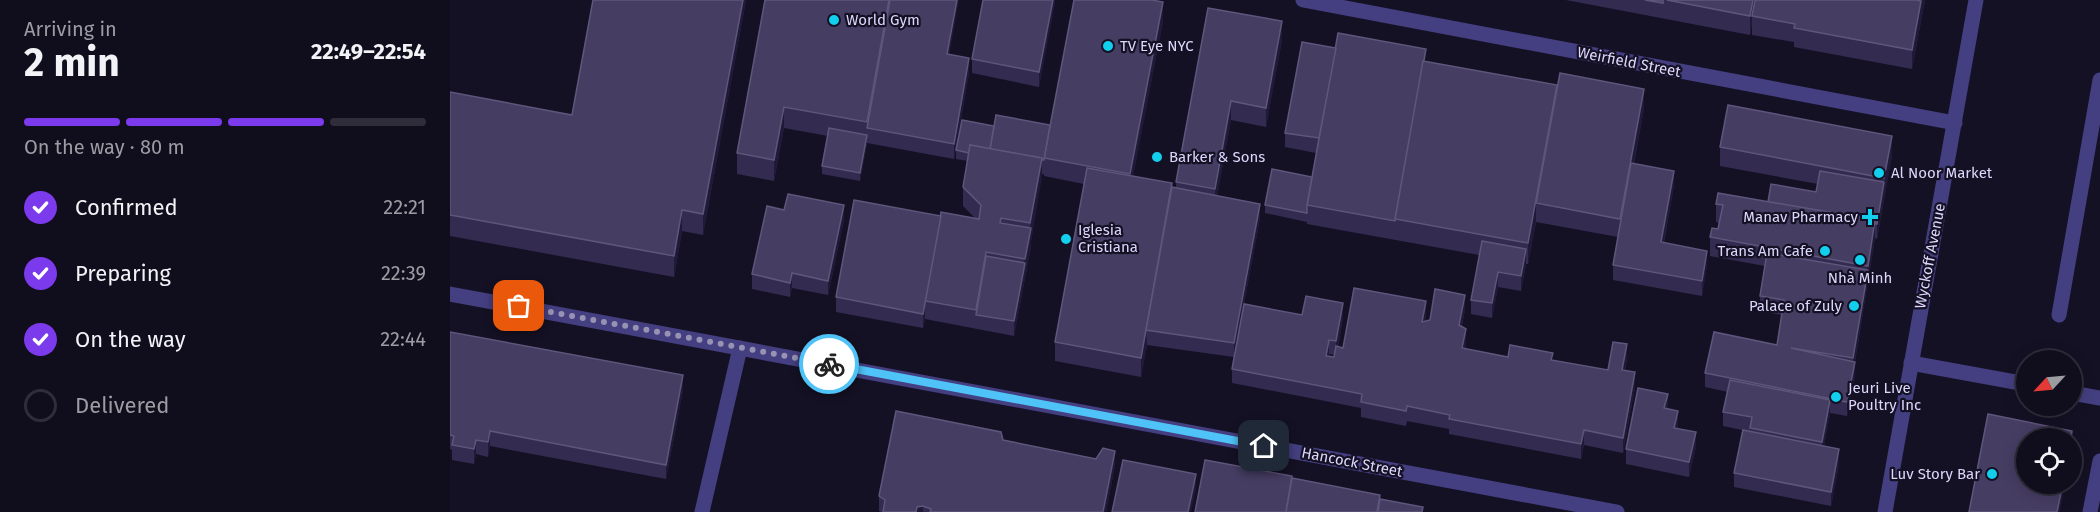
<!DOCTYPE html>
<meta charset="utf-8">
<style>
body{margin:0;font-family:"Fira Sans",sans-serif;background:#1e1b29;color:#f1f3f6;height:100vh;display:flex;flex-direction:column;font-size:22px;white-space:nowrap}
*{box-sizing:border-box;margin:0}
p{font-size:20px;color:#9c9ca3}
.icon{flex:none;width:33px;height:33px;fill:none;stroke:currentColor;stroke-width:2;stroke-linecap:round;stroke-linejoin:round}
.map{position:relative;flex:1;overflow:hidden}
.side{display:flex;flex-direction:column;background:#100d1c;width:450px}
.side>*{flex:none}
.needle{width:39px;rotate:244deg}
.tools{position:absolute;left:1566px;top:350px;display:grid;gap:12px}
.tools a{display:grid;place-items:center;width:66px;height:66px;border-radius:50%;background:#100d1c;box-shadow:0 3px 15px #0003,0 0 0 2px #302d3b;font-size:30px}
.pin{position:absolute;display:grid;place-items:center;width:51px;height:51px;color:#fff;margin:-26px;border-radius:12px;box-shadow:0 3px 9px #0006}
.courier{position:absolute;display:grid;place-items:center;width:60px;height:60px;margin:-30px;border:4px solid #4fc3f7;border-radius:50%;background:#fff;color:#222;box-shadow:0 2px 8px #0007}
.overview em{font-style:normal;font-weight:700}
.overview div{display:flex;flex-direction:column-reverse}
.overview{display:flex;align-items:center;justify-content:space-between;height:102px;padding:0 24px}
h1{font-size:39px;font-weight:700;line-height:45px}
.bar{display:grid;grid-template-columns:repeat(4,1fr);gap:9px 6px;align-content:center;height:72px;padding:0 24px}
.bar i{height:8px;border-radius:4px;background:#302d3b}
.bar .on{background:#7c3aed}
.bar p{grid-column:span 4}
ol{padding:0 24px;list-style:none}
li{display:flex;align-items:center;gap:18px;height:66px}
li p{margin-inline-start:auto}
li .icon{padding:6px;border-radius:50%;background:#7c3aed;color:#fff;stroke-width:4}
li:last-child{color:#9c9ca3}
li i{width:33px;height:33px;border:3px solid #302d3b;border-radius:50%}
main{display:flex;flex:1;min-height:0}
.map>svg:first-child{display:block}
</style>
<main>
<section class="side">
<div class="overview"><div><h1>2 min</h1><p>Arriving in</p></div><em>22:49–22:54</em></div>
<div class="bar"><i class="on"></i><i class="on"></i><i class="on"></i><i></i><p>On the way · 80 m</p></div>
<ol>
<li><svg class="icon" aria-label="check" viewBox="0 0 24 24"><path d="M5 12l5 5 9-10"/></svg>Confirmed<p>22:21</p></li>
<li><svg class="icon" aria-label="check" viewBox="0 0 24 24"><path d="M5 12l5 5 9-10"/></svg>Preparing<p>22:39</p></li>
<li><svg class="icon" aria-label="check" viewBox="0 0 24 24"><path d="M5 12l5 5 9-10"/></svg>On the way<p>22:44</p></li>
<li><i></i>Delivered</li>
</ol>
</section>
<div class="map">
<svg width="1650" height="512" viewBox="0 0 1650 512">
<rect width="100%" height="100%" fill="#151125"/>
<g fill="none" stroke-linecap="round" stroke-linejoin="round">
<g stroke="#443f80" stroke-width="15">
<path d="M1609 315 1650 80"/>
<path d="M252 512 290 348"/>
<path d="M1640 512 1650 461"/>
</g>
<g stroke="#443f80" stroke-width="15">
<path d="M853 0 1505 123"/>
<path d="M0 294 1167 512"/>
<path d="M1461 363 1576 384"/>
<path d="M1622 393 1650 398"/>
<path d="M1435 512 1526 0"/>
</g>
</g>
<g fill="#342b51" fill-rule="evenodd">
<path d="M143 0H296L253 235 232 231 224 277 0 236V92L122 115Z"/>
<path d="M315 0 499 55 519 73 504 159 417 143 410 181 372 174V166L378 136 334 128 324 181 287 174V153Z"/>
<path d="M605 0 589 87 522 73V59Z"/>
<path d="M1116 0H1475L1462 69 1344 47V42L1302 35V23L1300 35Z"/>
<path d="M758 8 832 40 816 127 781 120 767 196 810 218 794 304 852 315 893 318 888 347 893 348 976 316 975 321 1015 309 1012 326 1016 344 1015 349 1058 357 1103 360 1158 370 1177 359 1175 370 1185 387 1173 453 1134 445 1131 459 999 434V429L957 421 956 426 911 417V408L782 383V369L784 357 697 345 691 377 605 361V342L634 184 594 176V174H592L581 241V247L564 336 475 319 473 328 386 312V297L491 216 525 218 513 206V187L518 161 506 159V150L544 126 600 125 713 21 683 176 726 188V182ZM879 354 885 355 884 357H879Z"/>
<path d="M886 48 976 62 1194 108 1184 164 1224 185 1214 243 1257 265 1252 296 1163 280V265L1168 237 1086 222 1078 264H1076L1071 291 1048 287 1042 318 1021 314V300L1029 255 857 224V222L815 213V205L862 177 866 153 835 147V133Z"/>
<path d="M1270 147 1442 155 1427 239 1425 238 1405 362V376L1397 416 1380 413 1374 446 1389 464 1381 506 1284 487V473L1292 430 1273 426V412L1278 392 1255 387V373L1327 345 1332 315 1310 311V296L1315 266 1260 256V237L1268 229 1269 223 1266 222V204L1318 202 1366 192 1368 184 1270 166Z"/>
<path d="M334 210 394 220 378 295 342 288 340 297 302 289V274Z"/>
<path d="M0 332 233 390 216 479 40 446 38 457 26 454 24 464 2 460V450L0 449Z"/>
<path d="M1218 409 1228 425 1227 429 1246 447 1239 477 1176 464V449Z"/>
<path d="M553 440 646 459 665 465 656 512H431L429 511V496Z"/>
</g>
<g fill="#201938">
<path d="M293 0H296L253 235V214Z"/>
<path d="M439 0H443L417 128V122Z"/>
<path d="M507 0H509L497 69V54Z"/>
<path d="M603 0H605V4L589 87V72Z"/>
<path d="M1303 0H1306L1302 16V23L1300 35V16Z"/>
<path d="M1472 0H1475L1462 69V50Z"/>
<path d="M713 2V21L680 193V174Z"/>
<path d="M832 21V40L816 127V108Z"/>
<path d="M519 58V73L504 159V144Z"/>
<path d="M1107 85 1086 203V222L1078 264V243Z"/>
<path d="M1194 89V108L1170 237V219Z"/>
<path d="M781 101V120L765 208V189Z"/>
<path d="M334 107V128L324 181V160Z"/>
<path d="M417 135V143L410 181V173Z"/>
<path d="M1442 136V155L1427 239V224Z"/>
<path d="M592 158V177L581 241V247L564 336V321Z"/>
<path d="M1224 171V185L1211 257V242Z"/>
<path d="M722 183V202L696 330 697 345 691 377V358Z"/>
<path d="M810 204V218L784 357V343Z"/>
<path d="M394 205V220L378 295V281Z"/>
<path d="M232 210V231L224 277V256Z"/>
<path d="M1425 220V239L1404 366 1405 362V376L1397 416V402L1403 371V358Z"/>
<path d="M1076 249V264L1071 291V276Z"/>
<path d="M1257 251V265L1252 296V281Z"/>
<path d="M1048 272V287L1042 318V303Z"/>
<path d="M342 273V288L340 297V283Z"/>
<path d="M1015 295V309L1009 339V325Z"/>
<path d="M976 301V316L972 336V322Z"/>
<path d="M893 303V318L886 356V341Z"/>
<path d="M475 305V319L473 328V314Z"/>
<path d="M1016 329V344L1012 363V348Z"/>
<path d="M879 340V354L876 371V356Z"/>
<path d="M1177 344V359L1172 384V370Z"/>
<path d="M1185 372V387L1173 453V438Z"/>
<path d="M233 375V390L216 479V465Z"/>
<path d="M1218 394V409L1214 408Z"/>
<path d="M1380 400V415L1372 457V442Z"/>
<path d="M1228 411V425L1224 443V428Z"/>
<path d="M1134 430V445L1131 459V444Z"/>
<path d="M40 431V446L38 457V442Z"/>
<path d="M1246 432V447L1239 477V462Z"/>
<path d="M26 440V454L24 464V449Z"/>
<path d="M1389 449V464L1381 506V492Z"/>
<path d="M665 451V465L656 512H653Z"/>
<path d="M746 474V489L741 512H738Z"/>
<path d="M1613 483H1615L1610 512H1607Z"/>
<path d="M473 506V512H466L467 507Z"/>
</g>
<g fill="#463d63" stroke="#5e567b" stroke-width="1.5">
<path d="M143 0H293L253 214 232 210 224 256 0 215V92L122 115Z"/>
<path d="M315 0H439L417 122 334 107 324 160 287 153Z"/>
<path d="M440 0H507L497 54 519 58 504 144 417 128Z"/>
<path d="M533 0H603L589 72 522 59Z"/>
<path d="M624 0H702L713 2 680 174 594 158Z"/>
<path d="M1195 0H1213V3Z"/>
<path d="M1217 0H1303L1300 16Z"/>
<path d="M1305 0H1466L1471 1 1462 50 1344 28 1345 24 1302 16Z"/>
<path d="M758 8 832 21 816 108 781 101 765 189 726 182Z"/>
<path d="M888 33 976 49 945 221 857 205Z"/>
<path d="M852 42 886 48 869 138 835 133Z"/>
<path d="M973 61 1107 85 1078 243 945 219Z"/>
<path d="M1110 73 1194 89 1170 219 1086 203Z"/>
<path d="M1278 105 1442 136 1434 178 1270 147Z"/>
<path d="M546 115 600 125 594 160H592V158L540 149Z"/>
<path d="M512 120 544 126 540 149 520 145 519 153 506 150Z"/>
<path d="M379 128 417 135 410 173 372 166Z"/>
<path d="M520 145 592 158 580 223 551 218 550 223 581 228 575 259 536 252 526 310 475 301 491 212 529 219 531 205 513 187Z"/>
<path d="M1181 163 1224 171 1211 242 1257 251 1252 281 1163 265Z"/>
<path d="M637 168 722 183 691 358 605 342Z"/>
<path d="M822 169 862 177 857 205V213L815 205Z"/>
<path d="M1370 171 1434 182 1427 224H1425V220L1318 202 1321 184 1366 192Z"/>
<path d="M722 187 810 204 784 343 696 330Z"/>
<path d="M1268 193 1425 220 1418 266 1260 237 1262 228 1268 229 1273 205 1266 204Z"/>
<path d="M338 194 394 205 378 281 342 273 340 283 302 274 317 206 334 210Z"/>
<path d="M404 200 491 216 473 314 386 297Z"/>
<path d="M1032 241 1076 249 1071 276 1048 272 1042 303 1021 300Z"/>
<path d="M1317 253 1418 270 1403 358 1341 348 1405 362 1397 402 1255 373 1264 332 1327 345 1334 300 1310 296Z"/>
<path d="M536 256 575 263 564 321 526 315Z"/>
<path d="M904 288 976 301 972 322 980 320 985 289 1015 295 1009 325 1016 329 1012 348 1058 357 1060 345 1103 353 1101 360 1158 370 1163 342 1177 344 1172 370 1185 372 1173 438 1134 430 1131 444 999 419 1000 415 957 406 956 411 911 402 912 394 782 369 794 304 852 315 856 296 893 303 886 341 879 340 876 356 884 357 886 346 893 348Z"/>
<path d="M0 332 233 375 216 465 40 431 38 442 26 440 24 449 2 445 4 436 0 435Z"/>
<path d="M1280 380 1380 400 1372 442 1300 428 1302 417 1273 412Z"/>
<path d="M1188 388 1218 394 1214 408 1228 411 1224 428 1246 432 1239 462 1176 449Z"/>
<path d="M446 411 551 432 553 440 646 459 653 448 665 451 653 512H480L481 509 473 506 467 507 466 512H433L435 500 429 496Z"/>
<path d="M1538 414 1622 431 1621 438H1576V483H1613L1607 512H1519Z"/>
<path d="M1293 430 1389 449 1381 492 1284 473Z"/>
<path d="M673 460 746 474 738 512H662Z"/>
<path d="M755 460 842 476 836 512H745Z"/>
<path d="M842 478 930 495 927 512H836Z"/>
<path d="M930 499 973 507 972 512H928Z"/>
</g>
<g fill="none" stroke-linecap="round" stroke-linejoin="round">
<path stroke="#9792b1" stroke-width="6" stroke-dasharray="0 10.8" d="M69 306 379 364"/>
<path stroke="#4fc3f7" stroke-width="8" d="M379 364 814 446"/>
</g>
<g fill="#12cfed" stroke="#151125" stroke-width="2">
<circle cx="384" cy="20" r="6"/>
<circle cx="658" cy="46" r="6"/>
<circle cx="707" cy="157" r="6"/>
<circle cx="1429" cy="173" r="6"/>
<path d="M1417 208h6v6h6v6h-6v6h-6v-6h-6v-6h6z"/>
<circle cx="616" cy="239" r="6"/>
<circle cx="1375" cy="251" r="6"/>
<circle cx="1410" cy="260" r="6"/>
<circle cx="1404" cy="306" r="6"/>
<circle cx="1386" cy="397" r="6"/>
<circle cx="1542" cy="474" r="6"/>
</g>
<g text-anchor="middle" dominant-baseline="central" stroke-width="4.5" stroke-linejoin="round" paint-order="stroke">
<g font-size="15" fill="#ddd7fc" stroke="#151125" text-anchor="start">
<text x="396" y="20">World Gym</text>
<text x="670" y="46">TV Eye NYC</text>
<text x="719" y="157">Barker &amp; Sons</text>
<text x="1441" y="173">Al Noor Market</text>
<text x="1408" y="217" text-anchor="end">Manav Pharmacy</text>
<text x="628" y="230">Iglesia<tspan x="628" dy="17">Cristiana</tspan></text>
<text x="1363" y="251" text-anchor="end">Trans Am Cafe</text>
<text x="1410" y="278" text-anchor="middle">Nhà Minh</text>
<text x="1392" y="306" text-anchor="end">Palace of Zuly</text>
<text x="1398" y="388">Jeuri Live<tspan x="1398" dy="17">Poultry Inc</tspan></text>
<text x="1530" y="474" text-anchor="end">Luv Story Bar</text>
</g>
<g font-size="15" fill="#ddd7fc" stroke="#151125">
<text transform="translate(1179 62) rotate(11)">Weirfield Street</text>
<text transform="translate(1480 256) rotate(-79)">Wyckoff Avenue</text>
<text transform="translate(902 462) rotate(11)">Hancock Street</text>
</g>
</g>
</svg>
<div class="tools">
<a><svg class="needle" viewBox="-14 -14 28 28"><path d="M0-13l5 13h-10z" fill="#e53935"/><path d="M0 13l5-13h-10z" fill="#9c9ca3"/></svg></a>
<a><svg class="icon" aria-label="locate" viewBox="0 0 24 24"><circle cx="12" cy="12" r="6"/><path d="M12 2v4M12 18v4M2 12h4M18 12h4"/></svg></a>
</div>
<div class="pin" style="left:69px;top:306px;background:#ea580c"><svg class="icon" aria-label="bag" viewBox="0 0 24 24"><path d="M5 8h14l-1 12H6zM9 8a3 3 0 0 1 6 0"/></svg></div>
<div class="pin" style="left:814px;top:446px;background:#1f2937"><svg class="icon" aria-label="home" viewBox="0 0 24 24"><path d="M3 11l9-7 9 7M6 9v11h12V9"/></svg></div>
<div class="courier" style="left:379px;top:364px"><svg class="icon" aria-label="bike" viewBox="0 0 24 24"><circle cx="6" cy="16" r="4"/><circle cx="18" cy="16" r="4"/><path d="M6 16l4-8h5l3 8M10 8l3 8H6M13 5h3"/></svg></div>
</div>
</main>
